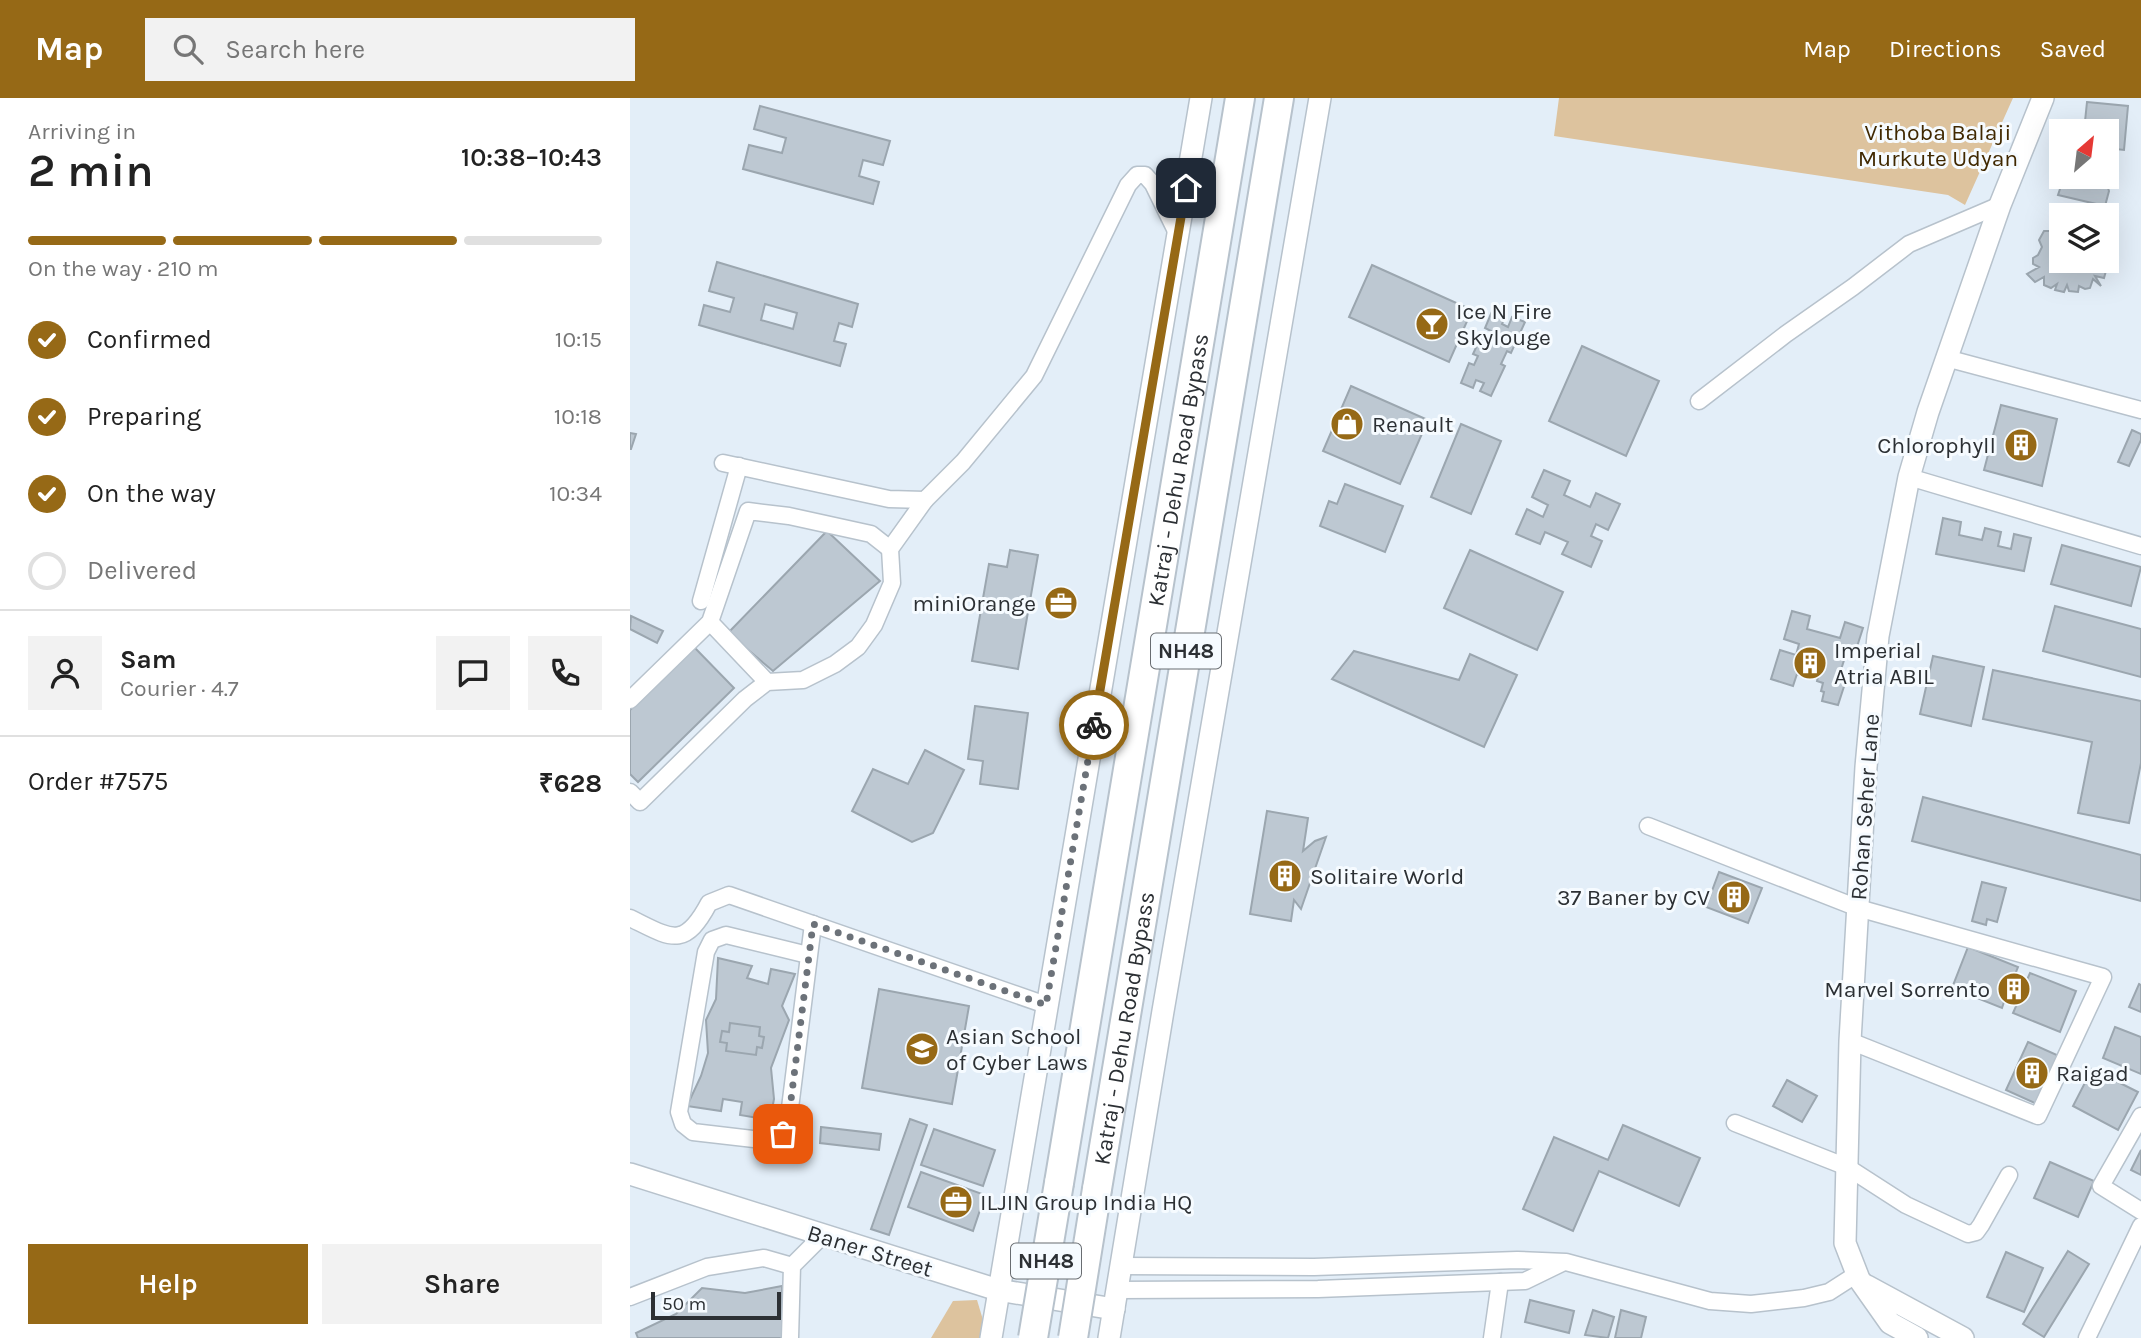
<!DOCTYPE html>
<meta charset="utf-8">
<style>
body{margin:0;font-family:Karla,sans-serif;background:#f2f2f2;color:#222;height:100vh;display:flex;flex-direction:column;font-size:26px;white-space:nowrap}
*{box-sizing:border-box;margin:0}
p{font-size:23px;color:#767676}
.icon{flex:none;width:38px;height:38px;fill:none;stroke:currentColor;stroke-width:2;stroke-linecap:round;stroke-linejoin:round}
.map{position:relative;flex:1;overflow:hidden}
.panel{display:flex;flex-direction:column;background:#fff;width:630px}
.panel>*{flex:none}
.needle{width:46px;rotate:28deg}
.fabs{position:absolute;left:1419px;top:21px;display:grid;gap:14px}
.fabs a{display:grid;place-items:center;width:70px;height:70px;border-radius:0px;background:#fff;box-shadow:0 7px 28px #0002;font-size:35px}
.scale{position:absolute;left:21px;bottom:18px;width:130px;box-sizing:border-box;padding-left:7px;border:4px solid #2c3034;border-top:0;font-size:19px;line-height:24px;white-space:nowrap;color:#2c3034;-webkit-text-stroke:5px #f6fbff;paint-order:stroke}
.pin{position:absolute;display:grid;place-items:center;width:60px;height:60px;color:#fff;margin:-30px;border-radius:14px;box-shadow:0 4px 10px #0006}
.courier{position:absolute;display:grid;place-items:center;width:70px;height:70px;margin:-35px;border:5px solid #966916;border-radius:50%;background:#fff;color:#222;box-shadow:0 2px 9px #0007}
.overview em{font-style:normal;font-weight:600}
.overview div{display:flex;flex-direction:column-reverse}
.overview{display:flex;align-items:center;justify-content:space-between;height:119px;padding:0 28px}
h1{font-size:46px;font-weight:600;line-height:52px}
.bar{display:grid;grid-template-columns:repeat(4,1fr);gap:10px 7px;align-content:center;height:84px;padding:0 28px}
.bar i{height:9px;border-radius:5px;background:#e0e0e0}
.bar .selected{background:#966916}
.bar p{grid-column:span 4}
.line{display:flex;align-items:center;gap:18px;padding:0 28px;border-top:2px solid #e0e0e0}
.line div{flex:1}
.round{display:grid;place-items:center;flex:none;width:74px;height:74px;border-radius:0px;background:#f2f2f2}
ol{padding:0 28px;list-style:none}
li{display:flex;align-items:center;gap:21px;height:77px}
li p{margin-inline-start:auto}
li .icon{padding:7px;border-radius:50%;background:#966916;color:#fff;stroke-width:4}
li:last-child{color:#767676}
li i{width:38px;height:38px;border:4px solid #e0e0e0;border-radius:50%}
.action{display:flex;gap:14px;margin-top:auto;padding:14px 28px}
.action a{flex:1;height:80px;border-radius:0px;background:#966916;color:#fff;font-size:28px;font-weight:600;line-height:80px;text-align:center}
.action a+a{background:#f2f2f2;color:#222}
header{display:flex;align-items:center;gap:42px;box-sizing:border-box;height:98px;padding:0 35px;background:#966916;color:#fff}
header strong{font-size:33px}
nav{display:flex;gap:38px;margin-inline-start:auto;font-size:24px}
.search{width:490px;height:63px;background:#f2f2f2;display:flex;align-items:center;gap:18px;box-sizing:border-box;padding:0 24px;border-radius:0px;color:#767676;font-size:26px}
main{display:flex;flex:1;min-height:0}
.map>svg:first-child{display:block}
</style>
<header>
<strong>Map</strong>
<div class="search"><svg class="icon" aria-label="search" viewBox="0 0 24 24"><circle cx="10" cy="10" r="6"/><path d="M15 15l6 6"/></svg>Search here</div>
<nav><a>Map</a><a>Directions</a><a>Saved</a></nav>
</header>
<main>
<section class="panel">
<div class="overview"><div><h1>2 min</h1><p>Arriving in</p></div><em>10:38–10:43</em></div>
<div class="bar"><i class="selected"></i><i class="selected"></i><i class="selected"></i><i></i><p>On the way · 210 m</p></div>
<ol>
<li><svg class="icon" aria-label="check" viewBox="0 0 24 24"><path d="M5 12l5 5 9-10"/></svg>Confirmed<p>10:15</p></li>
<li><svg class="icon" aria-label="check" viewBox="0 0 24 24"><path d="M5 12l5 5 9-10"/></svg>Preparing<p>10:18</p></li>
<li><svg class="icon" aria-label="check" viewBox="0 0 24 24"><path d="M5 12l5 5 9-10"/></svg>On the way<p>10:34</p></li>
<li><i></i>Delivered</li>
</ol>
<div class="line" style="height:126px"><a class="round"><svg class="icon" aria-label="person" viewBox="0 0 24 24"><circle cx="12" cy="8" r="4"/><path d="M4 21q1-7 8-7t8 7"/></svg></a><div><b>Sam</b><p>Courier · 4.7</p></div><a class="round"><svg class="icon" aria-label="chat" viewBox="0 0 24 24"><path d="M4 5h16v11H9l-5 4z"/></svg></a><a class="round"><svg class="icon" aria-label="phone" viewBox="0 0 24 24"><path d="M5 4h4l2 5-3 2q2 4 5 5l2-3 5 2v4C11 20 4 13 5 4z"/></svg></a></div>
<div class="line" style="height:91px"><div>Order #7575</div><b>₹628</b></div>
<div class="action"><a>Help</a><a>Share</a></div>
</section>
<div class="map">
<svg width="1511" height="1240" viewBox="0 0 1511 1240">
<rect width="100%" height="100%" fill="#e3eef8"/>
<g fill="#ddc39e">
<path d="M929 0H1383L1335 107 1318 97 924 38Z"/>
<path d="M347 1202 353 1222 350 1240H301L323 1203Z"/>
</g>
<g fill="#bdc8d2" stroke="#9ba6af" stroke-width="2" fill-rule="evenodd">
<path d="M1457 4 1498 8 1494 52 1477 50V33H1454Z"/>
<path d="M130 8 260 43 253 67 233 62 229 78 249 84 243 106 113 71 119 47 152 55 156 40 124 31Z"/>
<path d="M1434 79H1474L1479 93 1475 108 1428 97Z"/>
<path d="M1430 124 1432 163 1479 162 1474 180 1465 178 1471 188 1463 181 1460 190 1455 191 1449 188 1448 194 1439 193 1437 187 1434 194 1425 192 1427 186 1421 190 1414 187V179L1405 184 1397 176 1409 169 1403 166V160L1408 157 1412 149 1409 142 1414 133H1423Z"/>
<path d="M87 164 228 206 222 229 209 225 204 243 216 246 210 268 69 227 74 207 100 214 104 200 79 193ZM135 206 167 215 163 231 131 222Z"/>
<path d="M742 167 842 212 819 264 719 219Z"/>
<path d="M863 211 876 216 872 226 878 229 882 219 895 224 881 255 877 253 871 266 875 268 861 298 850 293 854 285 846 282 843 290 831 285 839 265 844 267 848 258 843 256 850 241 856 244 861 233 855 230Z"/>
<path d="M952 248 1029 283 996 358 919 323Z"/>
<path d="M721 288 798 322 770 386 693 353Z"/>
<path d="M1371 307 1427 321 1412 388 1354 372Z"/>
<path d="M831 326 871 343 841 416 801 399Z"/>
<path d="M1502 332 1511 336V342L1499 368 1488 364Z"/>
<path d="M0 335 6 336 1 351H0Z"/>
<path d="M914 372 940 383 934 397 960 409 966 395 990 406 978 432 966 426 961 438 972 443 961 469 932 456 938 444 915 434 910 446 886 436 897 411 913 419 918 407 902 399Z"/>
<path d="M715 386 773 408 755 454 690 428 699 403 707 406Z"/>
<path d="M1313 420 1331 424 1329 437 1352 442 1355 430 1371 434 1368 448 1381 451 1384 436 1401 440 1394 473 1306 456Z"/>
<path d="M197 433 250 483 143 573 98 535Z"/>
<path d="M1432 447 1511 469 1501 508 1421 486Z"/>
<path d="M380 452 408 457 388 571 342 563 359 466 377 469Z"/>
<path d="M840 452 933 494 907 552 814 510Z"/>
<path d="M1425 508 1511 531V579L1413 553Z"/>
<path d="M1162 513 1180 518 1177 531 1210 540 1215 524 1233 530 1224 558 1216 556 1210 575 1218 576 1208 607 1192 603 1194 594 1191 593 1193 585 1187 583 1189 574 1181 571 1178 580 1167 576 1163 588 1141 581 1150 552 1166 557 1169 546 1154 541Z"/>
<path d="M1 518 33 533 27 545 0 531Z"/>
<path d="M64 549 104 590 8 684 0 676V612Z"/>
<path d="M724 553 829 582 840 556 887 577 854 649 702 581Z"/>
<path d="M1303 558 1354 569 1341 628 1290 616Z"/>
<path d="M1363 572 1511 603V665L1499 725 1448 715 1462 644 1353 621Z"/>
<path d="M345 608 398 615 388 691 350 686 353 663 338 661Z"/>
<path d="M295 652 334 672 303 735 282 744 222 713 243 671 278 686Z"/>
<path d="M1293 699 1511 757V803L1282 743Z"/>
<path d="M637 713 678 720 673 753 685 743 696 739 671 811 664 802 661 823 620 816Z"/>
<path d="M1089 774 1132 790 1118 825 1076 809Z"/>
<path d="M1352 784 1376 790 1367 824 1357 821 1356 827 1342 823Z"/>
<path d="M1338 849 1388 869 1384 879 1396 884 1400 875 1446 893 1430 934 1383 915 1387 906 1375 901 1372 910 1322 890Z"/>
<path d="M88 860 122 868 117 880 138 886 141 871 165 876 152 908 159 922 141 970 144 1001 140 1022 110 1017 112 1004 93 1001 91 1013 57 1008 71 978 78 955 76 922 86 901Z"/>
<path d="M1509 886 1511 887V914L1499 909Z"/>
<path d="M249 891 339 908 322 1006 232 990Z"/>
<path d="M100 925 130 929 129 938 134 939 132 950 127 949 126 957 96 953 97 945 90 944 92 933 99 934Z"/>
<path d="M1485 929 1511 939V976L1473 960Z"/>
<path d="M1398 944 1429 958 1407 1006 1376 992Z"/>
<path d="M1462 971 1508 994 1488 1032 1443 1008Z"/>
<path d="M1157 982 1187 998 1172 1024 1143 1008Z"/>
<path d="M280 1021 297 1027 259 1137 241 1131Z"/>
<path d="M993 1027 1070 1060 1049 1108 969 1073 943 1133 893 1111 924 1039 978 1062Z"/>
<path d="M191 1029 251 1036 249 1052 190 1045Z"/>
<path d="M304 1031 365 1052 353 1088 291 1067Z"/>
<path d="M1511 1052V1077L1501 1072Z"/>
<path d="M1420 1064 1464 1083 1448 1119 1404 1100Z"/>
<path d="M291 1074 355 1097 343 1133 278 1109Z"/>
<path d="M1438 1153 1459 1166 1414 1239 1393 1226Z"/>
<path d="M1376 1154 1413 1170 1394 1214 1357 1199Z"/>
<path d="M152 1188V1240H8L6 1235 46 1216 72 1190 115 1195Z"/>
<path d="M900 1202 944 1213 939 1235 895 1224Z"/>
<path d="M963 1212 984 1219 978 1240 955 1237Z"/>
<path d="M991 1212 1016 1219 1011 1240H985Z"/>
</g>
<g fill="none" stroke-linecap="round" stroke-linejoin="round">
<defs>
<g id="minor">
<path d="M1316 260 1511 312"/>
<path d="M1069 303 1156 236 1223 189 1279 146 1370 107"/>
<path d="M93 365 259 401 295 402 333 364 404 278 498 87 507 77H515L523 86 548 137"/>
<path d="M1279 379 1511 448"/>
<path d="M71 503 109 368"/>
<path d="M80 524 137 584"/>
<path d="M0 602 80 524 118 413 159 418 241 436 260 451"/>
<path d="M0 694 10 704 115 601 137 584 173 582 205 566 228 549 244 527 262 485 260 451 295 402"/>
<path d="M1018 728 1228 810 1473 879 1408 1018 1220 943"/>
<path d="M0 820C41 840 54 852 79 805L99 797 416 907"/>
<path d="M178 857 96 837 82 842 76 854 49 1014 53 1026 63 1034 140 1043 153 1036 158 1026 183 826"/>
<path d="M1511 1018 1471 1088 1511 1113"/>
<path d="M1105 1025 1217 1069 1276 1107 1338 1136 1346 1134 1351 1127 1379 1077"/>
<path d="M491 1168 684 1169 887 1162 936 1164 1080 1203 1121 1206 1174 1200 1199 1194 1227 1176"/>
<path d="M487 1192 688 1191 895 1183 932 1165"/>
<path d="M0 1199 77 1169 134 1160 162 1168"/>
<path d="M160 1240 162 1168 192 1138"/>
<path d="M862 1240 870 1184"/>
<path d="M1457 1240 1511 1128"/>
</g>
<g id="tertiary">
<path d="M0 1076 368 1192 484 1211"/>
<path d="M1237 1188 1333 1240"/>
<path d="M361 1240 571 0"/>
<path d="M479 1240 533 913 690 0"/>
<path d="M1287 1240 1260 1225 1229 1181 1215 1145 1220 943 1236 669 1248 538 1279 379 1298 314 1370 107 1413 0"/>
</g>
<g id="trunk">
<path id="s1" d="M429 1085 610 0"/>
<path id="s2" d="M467 1091 649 0"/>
</g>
</defs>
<use href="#minor" stroke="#b7c2cc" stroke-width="19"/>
<use href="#tertiary" stroke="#b7c2cc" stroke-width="24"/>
<use href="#trunk" stroke="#b7c2cc" stroke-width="32"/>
<use href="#minor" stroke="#fff" stroke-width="16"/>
<use href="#tertiary" stroke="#fff" stroke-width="21"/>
<use href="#trunk" stroke="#fff" stroke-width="28"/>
<defs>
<g id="trunk-bridge">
<path d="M403 1240 429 1085"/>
<path d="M443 1240 467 1091"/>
</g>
</defs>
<use href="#trunk-bridge" stroke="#b7c2cc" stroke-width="32" stroke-linecap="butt"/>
<use href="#trunk-bridge" stroke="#fff" stroke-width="28"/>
</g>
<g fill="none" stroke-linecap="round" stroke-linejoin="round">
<path stroke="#6c7279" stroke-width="7" stroke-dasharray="0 12.6" d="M153 1036 158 1026 183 826 416 907 464 627"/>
<path stroke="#966916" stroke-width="9" d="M464 627 556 90"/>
</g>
<defs>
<symbol id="bar-disc" viewBox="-11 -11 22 22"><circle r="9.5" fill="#966916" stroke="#f6fbff"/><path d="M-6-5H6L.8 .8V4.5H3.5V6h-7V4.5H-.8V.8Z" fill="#fff"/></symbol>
<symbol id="shop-disc" viewBox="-11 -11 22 22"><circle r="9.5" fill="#966916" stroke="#f6fbff"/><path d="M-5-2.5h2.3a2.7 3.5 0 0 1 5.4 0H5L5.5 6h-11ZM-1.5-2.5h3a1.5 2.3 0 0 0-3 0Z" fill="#fff"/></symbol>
<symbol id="building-disc" viewBox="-11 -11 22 22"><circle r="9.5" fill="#966916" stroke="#f6fbff"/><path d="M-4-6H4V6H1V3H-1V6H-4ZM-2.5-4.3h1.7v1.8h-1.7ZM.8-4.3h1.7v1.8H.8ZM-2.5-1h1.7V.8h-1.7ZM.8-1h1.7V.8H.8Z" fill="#fff"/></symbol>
<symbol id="office-disc" viewBox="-11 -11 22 22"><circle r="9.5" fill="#966916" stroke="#f6fbff"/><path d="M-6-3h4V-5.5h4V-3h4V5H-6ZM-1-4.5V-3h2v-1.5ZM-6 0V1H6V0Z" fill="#fff"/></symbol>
<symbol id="university-disc" viewBox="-11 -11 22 22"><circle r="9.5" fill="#966916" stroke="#f6fbff"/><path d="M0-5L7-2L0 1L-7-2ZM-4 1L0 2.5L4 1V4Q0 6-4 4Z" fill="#fff"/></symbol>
</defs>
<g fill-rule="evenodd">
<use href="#bar-disc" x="783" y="207" width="38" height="38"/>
<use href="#shop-disc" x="698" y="307" width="38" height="38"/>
<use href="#building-disc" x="1372" y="328" width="38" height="38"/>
<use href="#office-disc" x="412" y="486" width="38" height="38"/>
<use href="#building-disc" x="1161" y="546" width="38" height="38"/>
<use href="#building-disc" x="636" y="759" width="38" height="38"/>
<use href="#building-disc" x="1085" y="780" width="38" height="38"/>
<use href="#building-disc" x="1365" y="872" width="38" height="38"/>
<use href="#university-disc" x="273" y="932" width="38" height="38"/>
<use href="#building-disc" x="1383" y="956" width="38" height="38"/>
<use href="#office-disc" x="307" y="1085" width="38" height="38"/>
</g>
<g text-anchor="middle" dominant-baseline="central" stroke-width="6" stroke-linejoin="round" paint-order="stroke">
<g fill="#f6fbff" stroke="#696d71" stroke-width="2">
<rect x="521" y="535.5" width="70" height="35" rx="5"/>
<rect x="381" y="1145.5" width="70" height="35" rx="5"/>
</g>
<g font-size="21" font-weight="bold" fill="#2c3034">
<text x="556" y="553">NH48</text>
<text x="416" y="1163">NH48</text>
</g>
<g font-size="23" fill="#402800" stroke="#f6fbff">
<text x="1308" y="34">Vithoba Balaji<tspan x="1308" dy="26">Murkute Udyan</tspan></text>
</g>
<g font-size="23" fill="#2c3034" stroke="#f6fbff" text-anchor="start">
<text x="826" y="213">Ice N Fire<tspan x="826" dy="26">Skylouge</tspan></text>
<text x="742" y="326">Renault</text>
<text x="1366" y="347" text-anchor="end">Chlorophyll</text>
<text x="406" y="505" text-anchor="end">miniOrange</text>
<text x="1204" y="552">Imperial<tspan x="1204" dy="26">Atria ABIL</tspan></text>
<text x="680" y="778">Solitaire World</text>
<text x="1080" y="799" text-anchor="end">37 Baner by CV</text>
<text x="1360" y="891" text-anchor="end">Marvel Sorrento</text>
<text x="316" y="938">Asian School<tspan x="316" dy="26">of Cyber Laws</tspan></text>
<text x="1426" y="975">Raigad</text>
<text x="350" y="1104">ILJIN Group India HQ</text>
</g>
<g font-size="23" fill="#2c3034" stroke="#f6fbff">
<text stroke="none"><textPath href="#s1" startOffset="723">Katraj - Dehu Road Bypass</textPath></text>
<text transform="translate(1235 709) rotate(-86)">Rohan Seher Lane</text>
<text stroke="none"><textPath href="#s2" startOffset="163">Katraj - Dehu Road Bypass</textPath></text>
<text transform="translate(240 1153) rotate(17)">Baner Street</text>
</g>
</g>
</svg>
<div class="fabs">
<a><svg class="needle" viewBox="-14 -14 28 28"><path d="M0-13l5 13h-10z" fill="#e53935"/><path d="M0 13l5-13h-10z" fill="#767676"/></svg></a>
<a><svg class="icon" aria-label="layers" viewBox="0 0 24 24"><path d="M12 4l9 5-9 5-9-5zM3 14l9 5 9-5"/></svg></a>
</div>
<div class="scale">50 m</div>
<div class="pin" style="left:153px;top:1036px;background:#ea580c"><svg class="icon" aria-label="bag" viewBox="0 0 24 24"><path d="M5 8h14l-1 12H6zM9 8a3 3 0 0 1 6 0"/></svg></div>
<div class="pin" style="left:556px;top:90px;background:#1f2937"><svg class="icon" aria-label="home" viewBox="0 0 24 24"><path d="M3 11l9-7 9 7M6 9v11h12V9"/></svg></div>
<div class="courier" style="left:464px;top:627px"><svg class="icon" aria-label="bike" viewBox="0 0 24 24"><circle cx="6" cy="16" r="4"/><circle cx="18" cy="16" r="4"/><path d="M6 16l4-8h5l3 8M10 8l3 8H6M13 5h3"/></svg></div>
</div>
</main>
